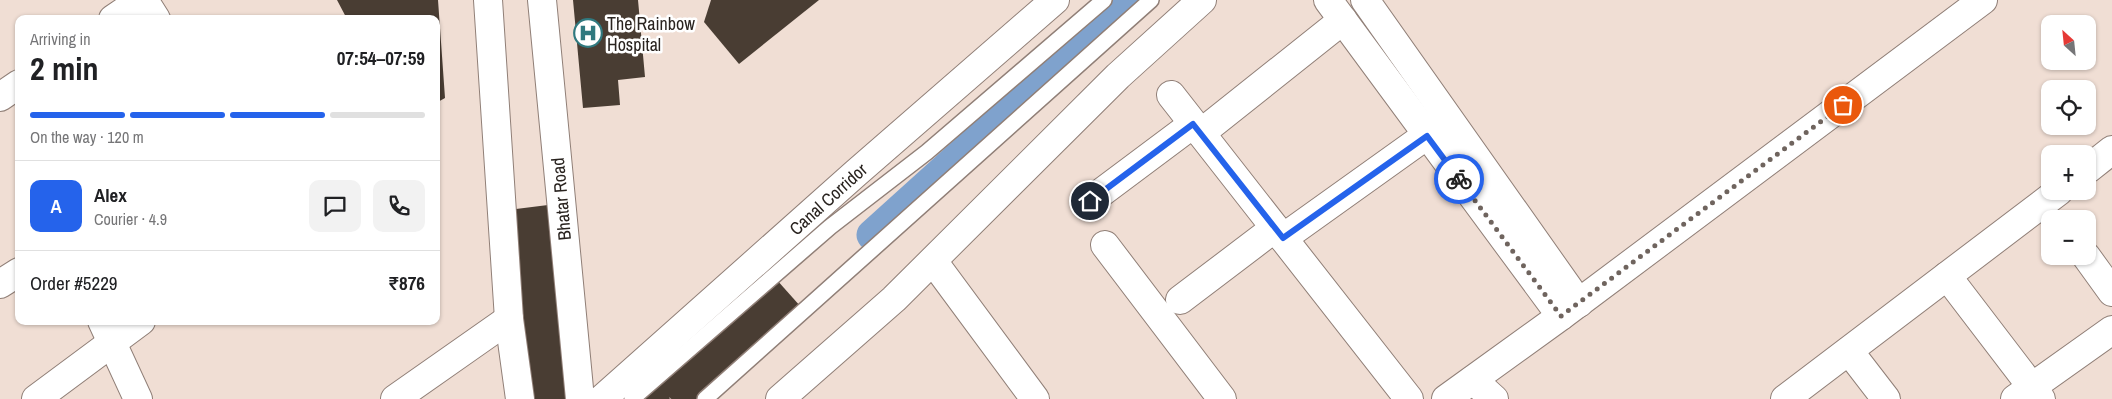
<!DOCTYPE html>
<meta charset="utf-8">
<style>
body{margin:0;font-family:"Archivo Narrow",sans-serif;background:#f2f2f2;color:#202124;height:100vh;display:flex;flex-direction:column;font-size:19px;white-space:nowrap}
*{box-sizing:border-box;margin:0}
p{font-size:16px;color:#757577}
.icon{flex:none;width:28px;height:28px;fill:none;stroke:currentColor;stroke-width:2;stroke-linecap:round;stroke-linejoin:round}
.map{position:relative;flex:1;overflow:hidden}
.side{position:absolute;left:15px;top:15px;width:425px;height:310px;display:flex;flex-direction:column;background:#fff;border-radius:10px;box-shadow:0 1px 4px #0004}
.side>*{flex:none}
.needle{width:32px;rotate:333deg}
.buttons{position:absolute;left:2041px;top:15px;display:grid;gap:10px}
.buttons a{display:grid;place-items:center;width:55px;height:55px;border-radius:10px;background:#fff;box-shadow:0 1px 4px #0004;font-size:25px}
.pin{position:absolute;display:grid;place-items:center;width:42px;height:42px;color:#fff;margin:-21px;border:2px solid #fff;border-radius:50%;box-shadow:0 1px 5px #0007}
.courier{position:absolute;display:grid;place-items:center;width:50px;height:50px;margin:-25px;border:4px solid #2563eb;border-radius:50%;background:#fff;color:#222;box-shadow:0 1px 6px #0007}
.overview em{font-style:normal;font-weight:700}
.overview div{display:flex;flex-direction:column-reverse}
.overview{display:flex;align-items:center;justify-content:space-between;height:85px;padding:0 15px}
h1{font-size:32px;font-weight:700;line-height:38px}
.bar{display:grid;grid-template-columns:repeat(4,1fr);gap:8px 5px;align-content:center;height:60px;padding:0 15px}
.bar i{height:6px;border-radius:4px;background:#e0e0e0}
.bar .active{background:#2563eb}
.bar p{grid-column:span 4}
.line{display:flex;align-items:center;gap:12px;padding:0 15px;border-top:1px solid #e0e0e0}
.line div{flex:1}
.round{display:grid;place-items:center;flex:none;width:52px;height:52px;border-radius:10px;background:#f2f2f2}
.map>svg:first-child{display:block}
</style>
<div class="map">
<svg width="2112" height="399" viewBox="0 0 2112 399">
<rect width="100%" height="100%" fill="#f0ded4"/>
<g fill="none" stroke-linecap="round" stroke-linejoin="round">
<path stroke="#7fa2cd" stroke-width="31" d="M872 235 1132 0"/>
</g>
<g fill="#493d33">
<path d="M337 0H438L445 98 436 103V19H347Z"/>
<path d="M573 0H638L645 77 618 80 620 105 583 108Z"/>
<path d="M711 0H819L739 64 704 22Z"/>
<path d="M564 203 576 399H510L508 210Z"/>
<path d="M768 270 809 316 717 399H624Z"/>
</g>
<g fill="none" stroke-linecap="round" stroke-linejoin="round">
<defs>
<g id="lane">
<path d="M632 399 830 227 927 152 1104 0"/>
<path d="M705 399 1151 0"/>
</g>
<g id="street">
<path d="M144 0 156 19"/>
<path d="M1328 0 1561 316"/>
<path d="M1365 0 1579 303"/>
<path d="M113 19 141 0"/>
<path d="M1171 95 1409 399"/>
<path d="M0 97 19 84"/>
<path d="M1201 133 1343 20"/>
<path d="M2088 169 2112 150"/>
<path d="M1090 201 1193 124"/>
<path d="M1283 238 1427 135"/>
<path d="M1105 245 1222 399"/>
<path d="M2086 256 2112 292"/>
<path d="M933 261 1035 399"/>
<path d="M1947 276 2041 399"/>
<path d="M0 284 19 272"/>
<path d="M1180 300 1275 228"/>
<path d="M102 321 138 399"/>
<path d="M1849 351 1886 399"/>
<path d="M1473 380 1494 399"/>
<path d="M36 399 141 321"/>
<path d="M395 399 509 319"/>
<path d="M1446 399 1561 316 1983 0"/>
<path d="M1785 399 2059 191"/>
<path d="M2015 399 2112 330"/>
</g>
<g id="secondary">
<path d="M488 0 509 319 520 399"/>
<path d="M542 0 580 399"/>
<path d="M602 399 856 173 1055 0"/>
<path d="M780 399 894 299 1118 76 1202 0"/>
</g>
</defs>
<use href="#lane" stroke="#907f77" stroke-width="18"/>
<use href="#street" stroke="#907f77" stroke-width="30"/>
<use href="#secondary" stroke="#907f77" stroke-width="30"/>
<path stroke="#b1a39b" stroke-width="3" stroke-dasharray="1 4" stroke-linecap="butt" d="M670 399 671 398"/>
<use href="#lane" stroke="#fff" stroke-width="15"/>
<use href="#street" stroke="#fff" stroke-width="28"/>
<use href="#secondary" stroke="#fff" stroke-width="28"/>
</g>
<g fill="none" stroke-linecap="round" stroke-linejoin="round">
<path stroke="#6f645e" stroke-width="5" stroke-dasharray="0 9" d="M1459 179 1561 316 1843 105"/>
<path stroke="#2563eb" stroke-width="6" d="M1090 201 1193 124 1283 238 1427 136 1459 179"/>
</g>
<defs>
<symbol id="hospital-ring" viewBox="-11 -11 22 22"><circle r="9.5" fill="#fff" stroke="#30797f" stroke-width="1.5"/><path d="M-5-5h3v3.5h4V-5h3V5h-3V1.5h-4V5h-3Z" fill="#30797f"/></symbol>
</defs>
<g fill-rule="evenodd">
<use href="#hospital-ring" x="572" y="17" width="32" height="32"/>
</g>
<g text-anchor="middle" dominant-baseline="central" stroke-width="5" stroke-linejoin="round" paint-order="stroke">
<g font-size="18" fill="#29231f" stroke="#fff" text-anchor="start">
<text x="607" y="23">The Rainbow<tspan x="607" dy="21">Hospital</tspan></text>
</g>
<g font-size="18" fill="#29231f" stroke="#fff">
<text transform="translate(561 199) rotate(-95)">Bhatar Road</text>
<text transform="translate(828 199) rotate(-42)">Canal Corridor</text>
</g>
</g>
</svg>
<div class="buttons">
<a><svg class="needle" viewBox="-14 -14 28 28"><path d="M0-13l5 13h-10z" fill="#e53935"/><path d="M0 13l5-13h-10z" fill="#757577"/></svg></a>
<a><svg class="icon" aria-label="locate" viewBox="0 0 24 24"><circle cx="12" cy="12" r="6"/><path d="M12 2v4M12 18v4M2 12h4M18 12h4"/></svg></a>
<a>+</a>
<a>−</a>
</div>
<div class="pin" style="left:1843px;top:105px;background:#ea580c"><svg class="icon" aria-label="bag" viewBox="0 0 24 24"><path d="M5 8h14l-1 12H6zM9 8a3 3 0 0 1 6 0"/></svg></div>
<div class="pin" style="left:1090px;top:201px;background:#1f2937"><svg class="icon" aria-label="home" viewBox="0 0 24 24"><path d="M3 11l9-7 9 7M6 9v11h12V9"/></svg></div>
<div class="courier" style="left:1459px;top:179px"><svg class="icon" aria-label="bike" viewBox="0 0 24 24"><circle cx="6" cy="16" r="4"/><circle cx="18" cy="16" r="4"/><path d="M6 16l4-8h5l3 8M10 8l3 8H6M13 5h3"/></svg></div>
<section class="side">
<div class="overview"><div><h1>2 min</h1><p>Arriving in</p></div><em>07:54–07:59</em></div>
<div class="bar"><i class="active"></i><i class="active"></i><i class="active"></i><i></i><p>On the way · 120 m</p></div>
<div class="line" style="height:90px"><b class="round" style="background:#2563eb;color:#fff">A</b><div><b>Alex</b><p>Courier · 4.9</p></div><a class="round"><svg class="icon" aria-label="chat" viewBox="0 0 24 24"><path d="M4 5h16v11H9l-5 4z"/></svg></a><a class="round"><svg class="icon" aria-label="phone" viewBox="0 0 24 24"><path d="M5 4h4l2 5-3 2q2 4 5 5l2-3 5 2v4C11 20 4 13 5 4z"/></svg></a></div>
<div class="line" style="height:65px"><div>Order #5229</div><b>₹876</b></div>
</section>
</div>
